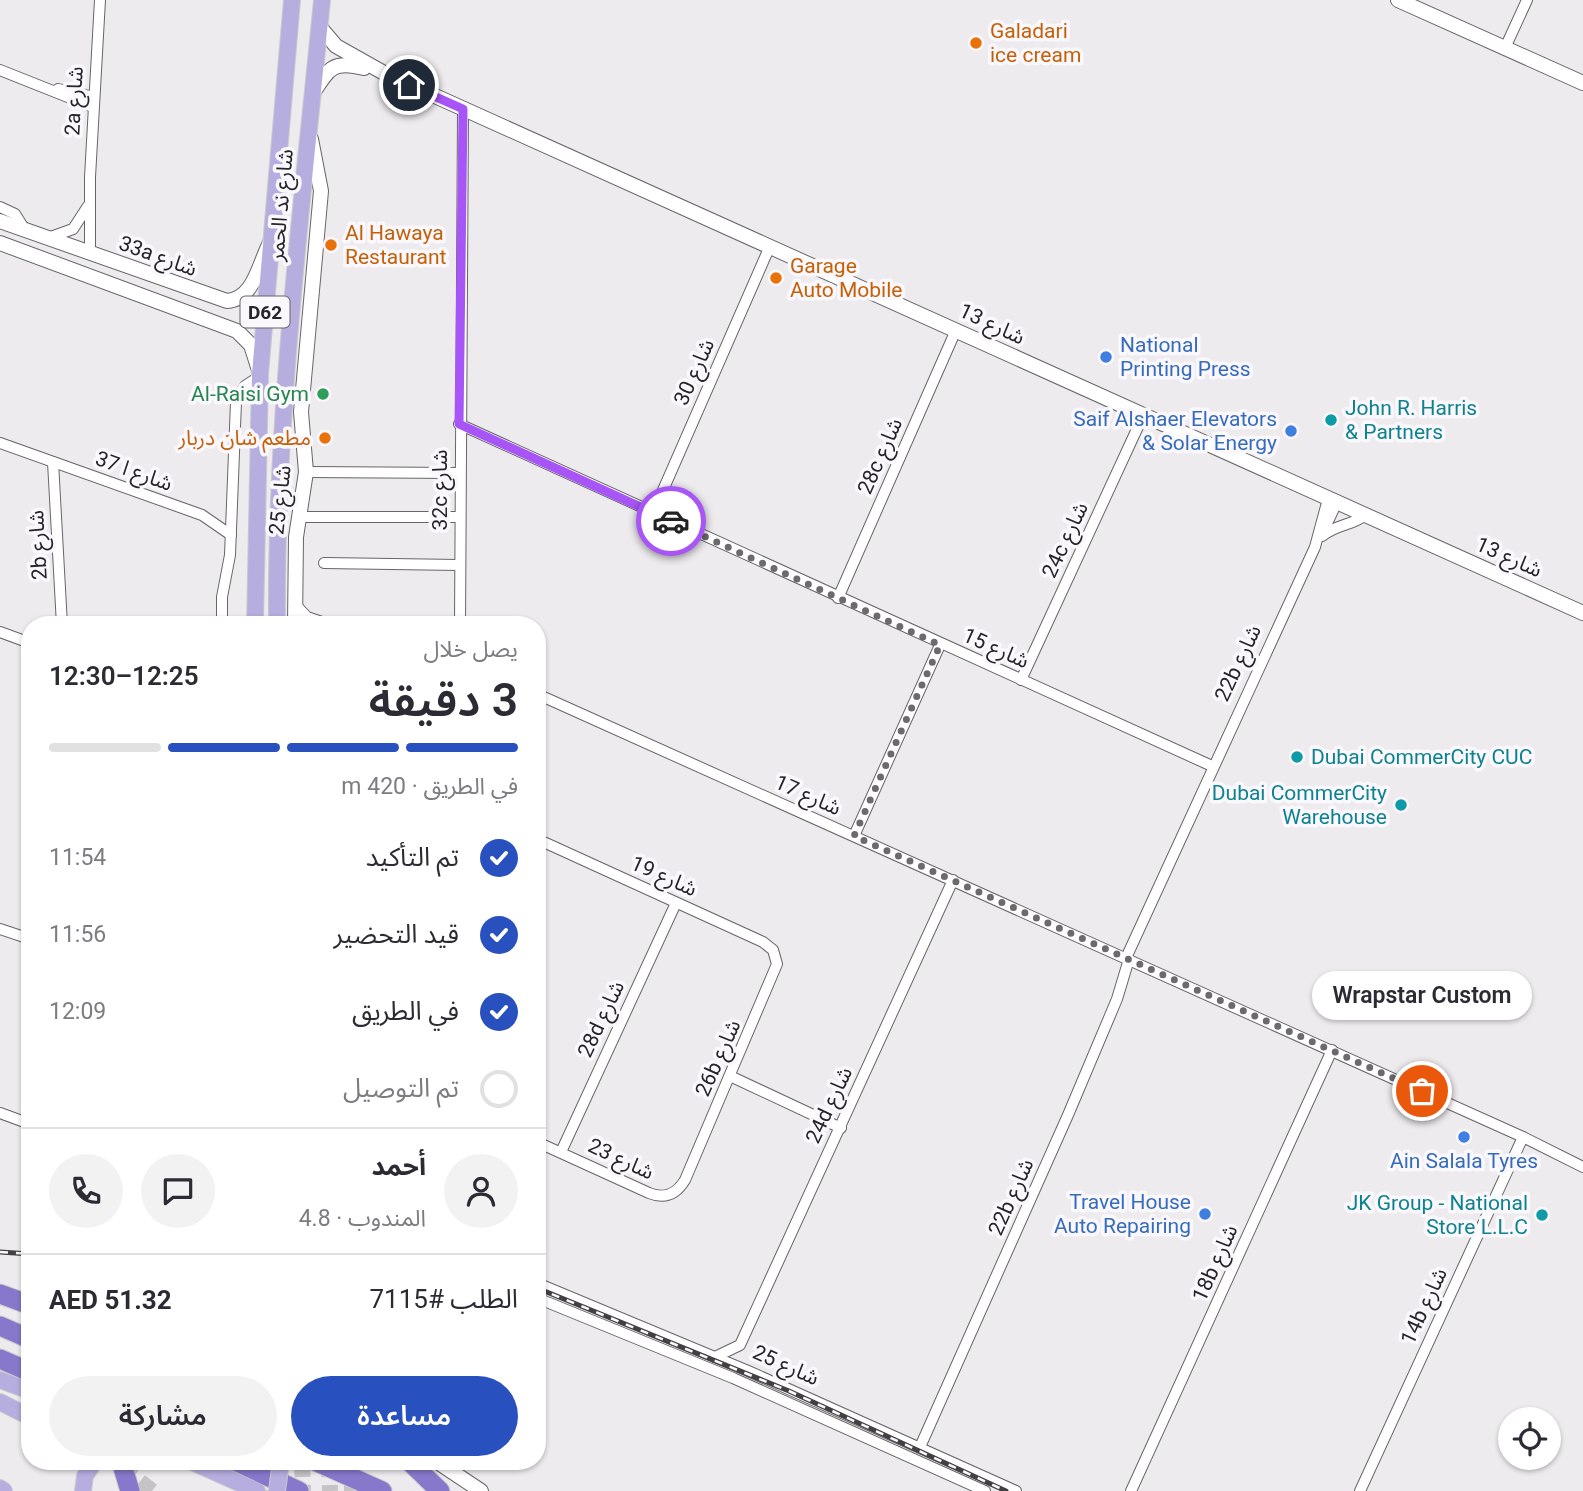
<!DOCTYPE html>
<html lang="ar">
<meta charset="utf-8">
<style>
body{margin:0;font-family:Roboto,"Noto Sans Arabic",sans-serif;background:#f2f2f3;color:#2b2b33;direction:rtl;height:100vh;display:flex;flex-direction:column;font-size:26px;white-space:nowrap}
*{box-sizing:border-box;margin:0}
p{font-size:23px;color:#7c7c81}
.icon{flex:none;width:38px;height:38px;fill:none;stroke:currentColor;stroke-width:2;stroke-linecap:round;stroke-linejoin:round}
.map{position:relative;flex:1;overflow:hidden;direction:ltr}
.panel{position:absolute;left:21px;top:616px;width:525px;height:854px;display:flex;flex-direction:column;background:#fff;border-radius:28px;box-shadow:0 2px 5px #0004;direction:rtl}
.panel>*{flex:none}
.buttons{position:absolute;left:1498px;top:1407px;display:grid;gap:14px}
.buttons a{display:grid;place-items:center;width:63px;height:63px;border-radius:50%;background:#fff;box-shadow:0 2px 5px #0004;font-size:35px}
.pin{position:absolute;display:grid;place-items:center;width:60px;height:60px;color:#fff;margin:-30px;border:4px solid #fff;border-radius:50%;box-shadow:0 2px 7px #0007}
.courier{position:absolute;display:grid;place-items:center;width:70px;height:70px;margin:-35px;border:5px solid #a855f7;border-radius:50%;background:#fff;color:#222;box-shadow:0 2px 9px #0007}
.bubble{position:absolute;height:49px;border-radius:24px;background:#fff;box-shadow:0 2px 5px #0004;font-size:23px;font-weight:600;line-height:49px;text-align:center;direction:rtl}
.headline em{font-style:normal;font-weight:600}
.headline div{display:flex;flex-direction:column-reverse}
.headline{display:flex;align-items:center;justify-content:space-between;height:119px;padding:0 28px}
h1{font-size:46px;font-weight:600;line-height:52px}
.bar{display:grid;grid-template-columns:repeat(4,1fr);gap:10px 7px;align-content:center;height:84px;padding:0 28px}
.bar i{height:9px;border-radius:5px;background:#e1e1e2}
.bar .on{background:#2850bf}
.bar p{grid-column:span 4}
.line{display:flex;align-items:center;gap:18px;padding:0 28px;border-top:2px solid #e1e1e2}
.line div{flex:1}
.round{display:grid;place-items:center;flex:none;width:74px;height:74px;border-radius:37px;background:#f2f2f3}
ol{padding:0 28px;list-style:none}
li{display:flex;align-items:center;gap:21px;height:77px}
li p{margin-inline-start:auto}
li .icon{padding:7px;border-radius:50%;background:#2850bf;color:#fff;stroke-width:4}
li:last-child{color:#7c7c81}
li i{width:38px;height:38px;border:4px solid #e1e1e2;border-radius:50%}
.button{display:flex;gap:14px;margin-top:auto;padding:14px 28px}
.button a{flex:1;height:80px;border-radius:42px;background:#2850bf;color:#fff;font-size:28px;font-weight:600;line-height:80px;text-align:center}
.button a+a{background:#f2f2f3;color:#2b2b33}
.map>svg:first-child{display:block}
</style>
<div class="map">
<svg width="1583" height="1491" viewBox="0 0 1583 1491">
<rect width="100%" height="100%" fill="#eeebef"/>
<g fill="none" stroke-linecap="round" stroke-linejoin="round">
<g stroke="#c6c3c7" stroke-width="16" stroke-dasharray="16 8" stroke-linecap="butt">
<path d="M302 1461 303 1491"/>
<path d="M329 1461 330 1491"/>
<path d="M352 1461V1491"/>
<path d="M121 1467 152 1491"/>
</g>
<path stroke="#c6c3c7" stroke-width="19" stroke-dasharray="19 10" stroke-linecap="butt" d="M265 1461 266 1491"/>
<defs>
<g id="street">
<path d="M1505 48 1527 0"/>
<path d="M0 70 93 107"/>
<path d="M58 89 94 97"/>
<path d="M0 207 15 214 25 230"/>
<path d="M48 238 73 229 88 206"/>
<path d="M90 253V177L100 0"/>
<path d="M459 424 1212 766"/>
<path d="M0 443 202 515 231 535"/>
<path d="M53 462 62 625"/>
<path d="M306 472 459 473"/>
<path d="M653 513 770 246"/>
<path d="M298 517H459"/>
<path d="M1323 532 1337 502"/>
<path d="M1322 536C1337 524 1354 525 1365 515"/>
<path d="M324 563 459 565"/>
<path d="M838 598 956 330"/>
<path d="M295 604 307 617 331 625"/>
<path d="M222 625V597L230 555 236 402 245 386 260 376"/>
<path d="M460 625 463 109"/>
<path d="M0 632 30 643"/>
<path d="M1021 680 1143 416"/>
<path d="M537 694 1523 1137 1583 1167"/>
<path d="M854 836 940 645"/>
<path d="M537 839 763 942 773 950 777 964 685 1180C676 1195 664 1199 649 1193L537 1142"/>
<path d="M0 929 30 939"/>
<path d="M1126 958 1315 547 1328 499"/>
<path d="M730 1076 841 1128"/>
<path d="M0 1113 30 1124"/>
<path d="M561 1152 676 903"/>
<path d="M537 1283 746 1370 1016 1491"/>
<path d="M537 1298 733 1378 985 1491"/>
<path d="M715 1357 740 1345 953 880"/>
<path d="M920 1447 1068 1115 1117 999 1129 959"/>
<path d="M1131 1491 1332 1050"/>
<path d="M1360 1491 1523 1137"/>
</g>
<g id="secondary">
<path d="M1398 0 1583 83"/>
<path d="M319 26 336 46 384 73 1583 613"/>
<path d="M313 93C329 68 333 60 364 68"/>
<path d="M0 221 227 301C255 299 259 262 271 241"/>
<path d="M0 243 237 331 251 345 259 370"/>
<path d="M295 625 296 537 306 472 301 412 321 191 311 139"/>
<path d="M436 1461 481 1491"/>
</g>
<g id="primary">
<path d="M255 625 260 374 292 0"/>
<path d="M277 625C275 416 302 208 322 0"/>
<path d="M0 1380 30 1391"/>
<path d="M0 1402 30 1417"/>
<path d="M190 1461 257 1491"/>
<path d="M0 1488 4 1491"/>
<path d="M83 1491 85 1476 95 1461"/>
</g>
<g id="highway">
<path d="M0 1294 30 1305"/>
<path d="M0 1326 30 1339"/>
<path d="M0 1359 30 1372"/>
<path d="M235 1461 299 1491"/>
<path d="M315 1461 382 1491"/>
<path d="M409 1461 440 1491"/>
</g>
</defs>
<use href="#street" stroke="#676569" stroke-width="12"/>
<use href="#secondary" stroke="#676569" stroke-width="16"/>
<use href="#primary" stroke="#cbcacb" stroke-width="18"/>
<use href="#highway" stroke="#cbcacb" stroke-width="21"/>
<use href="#street" stroke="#fff" stroke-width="10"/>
<use href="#secondary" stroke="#fff" stroke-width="14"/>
<use href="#primary" stroke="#b7aee0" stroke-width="16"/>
<use href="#highway" stroke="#8778cb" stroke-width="19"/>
<defs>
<g id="rail">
<path d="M0 1252 30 1254"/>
<path d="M537 1288 789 1391 1006 1491"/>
</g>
</defs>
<use href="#rail" stroke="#424042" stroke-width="5"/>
<use href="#rail" stroke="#fbf8fd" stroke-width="2.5" stroke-dasharray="8" stroke-linecap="butt"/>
<defs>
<path id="primary-bridge" d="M277 1491 281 1461"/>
<path id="highway-bridge" d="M121 1461 130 1491"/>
</defs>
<use href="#primary-bridge" stroke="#cbcacb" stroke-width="18" stroke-linecap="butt"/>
<use href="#highway-bridge" stroke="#cbcacb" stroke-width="21" stroke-linecap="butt"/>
<use href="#primary-bridge" stroke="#b7aee0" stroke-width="16"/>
<use href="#highway-bridge" stroke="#8778cb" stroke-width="19"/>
</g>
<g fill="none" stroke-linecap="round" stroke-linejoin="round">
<path stroke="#6c6a6c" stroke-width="7" stroke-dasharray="0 12.6" d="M671 521 940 645 854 836 1422 1091"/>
<path stroke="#a855f7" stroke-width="9" d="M409 85 463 109 459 424 671 521"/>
</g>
<g fill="#e8710a" stroke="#fbf8fd" stroke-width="2.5">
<circle cx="976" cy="43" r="7"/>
<circle cx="331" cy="245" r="7"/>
<circle cx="776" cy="278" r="7"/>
<circle cx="325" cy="438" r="7"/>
</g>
<g fill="#3f7fe0" stroke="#fbf8fd" stroke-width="2.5">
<circle cx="1106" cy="357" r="7"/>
<circle cx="1291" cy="431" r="7"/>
<circle cx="1464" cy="1137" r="7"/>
<circle cx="1205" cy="1214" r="7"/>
</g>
<circle fill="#2e9e5b" stroke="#fbf8fd" stroke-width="2.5" cx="323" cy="394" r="7"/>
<g fill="#0f9aa8" stroke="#fbf8fd" stroke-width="2.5">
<circle cx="1331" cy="420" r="7"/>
<circle cx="1297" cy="757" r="7"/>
<circle cx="1401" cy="805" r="7"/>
<circle cx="1542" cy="1215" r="7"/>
</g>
<g text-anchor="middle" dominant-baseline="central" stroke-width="7" stroke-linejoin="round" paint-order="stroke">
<rect fill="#fbf8fd" stroke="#666466" stroke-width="2" x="240.5" y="296.5" width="49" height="31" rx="5"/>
<g font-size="19" font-weight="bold" fill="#262426">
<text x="265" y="312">D62</text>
</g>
<g font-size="21" fill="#c56008" stroke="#fbf8fd" text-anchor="start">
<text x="990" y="31">Galadari<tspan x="990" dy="24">ice cream</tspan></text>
<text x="345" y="233">Al Hawaya<tspan x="345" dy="24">Restaurant</tspan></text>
<text x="790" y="266">Garage<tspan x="790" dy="24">Auto Mobile</tspan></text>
<text x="311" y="438" text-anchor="end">مطعم شان دربار</text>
</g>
<g font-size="21" fill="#262426" stroke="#fbf8fd">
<text transform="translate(74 101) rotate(-87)">2a شارع</text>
<text transform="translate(281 205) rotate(-85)">شارع ند الحمر</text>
<text transform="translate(158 256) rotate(20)">33a شارع</text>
<text transform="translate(992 324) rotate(25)">شارع 13</text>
<text transform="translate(694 372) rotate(-66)">شارع 30</text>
<text transform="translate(880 456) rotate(-66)">28c شارع</text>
<text transform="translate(134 471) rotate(20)">شارع ا 37</text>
<text transform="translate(440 490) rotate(-90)">32c شارع</text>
<text transform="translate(280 500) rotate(-84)">شارع 25</text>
<text transform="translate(1065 540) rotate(-65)">24c شارع</text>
<text transform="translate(38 545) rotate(-93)">2b شارع</text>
<text transform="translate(1509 557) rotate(24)">شارع 13</text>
<text transform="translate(996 648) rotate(24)">شارع 15</text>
<text transform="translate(1238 663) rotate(-65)">22b شارع</text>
<text transform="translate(808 795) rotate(24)">شارع 17</text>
<text transform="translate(664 876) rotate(24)">شارع 19</text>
<text transform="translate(601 1019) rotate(-65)">28d شارع</text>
<text transform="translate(718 1058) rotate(-66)">26b شارع</text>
<text transform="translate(829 1105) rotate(-65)">24d شارع</text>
<text transform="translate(621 1159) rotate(25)">شارع 23</text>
<text transform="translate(1011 1197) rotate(-66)">22b شارع</text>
<text transform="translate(1215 1263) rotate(-66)">18b شارع</text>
<text transform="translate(1424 1306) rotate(-65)">14b شارع</text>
<text transform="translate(786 1365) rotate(24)">شارع 25</text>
</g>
<g font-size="21" fill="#366cbe" stroke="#fbf8fd" text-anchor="end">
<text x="1120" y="345" text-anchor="start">National<tspan x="1120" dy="24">Printing Press</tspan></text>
<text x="1277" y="419">Saif Alshaer Elevators<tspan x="1277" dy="24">&amp; Solar Energy</tspan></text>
<text x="1464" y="1161" text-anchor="middle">Ain Salala Tyres</text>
<text x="1191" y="1202">Travel House<tspan x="1191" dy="24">Auto Repairing</tspan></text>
</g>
<g font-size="21" fill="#27864d" stroke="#fbf8fd" text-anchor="end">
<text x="309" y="394">Al-Raisi Gym</text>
</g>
<g font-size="21" fill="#0d838f" stroke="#fbf8fd" text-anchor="start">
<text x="1345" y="408">John R. Harris<tspan x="1345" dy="24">&amp; Partners</tspan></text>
<text x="1311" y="757">Dubai CommerCity CUC</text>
<text x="1387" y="793" text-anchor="end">Dubai CommerCity<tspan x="1387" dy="24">Warehouse</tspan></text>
<text x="1528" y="1203" text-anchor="end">JK Group - National<tspan x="1528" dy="24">Store L.L.C</tspan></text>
</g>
</g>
</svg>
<div class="buttons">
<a><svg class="icon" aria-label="locate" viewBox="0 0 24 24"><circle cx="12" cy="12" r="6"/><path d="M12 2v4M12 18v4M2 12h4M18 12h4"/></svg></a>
</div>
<div class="pin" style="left:1422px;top:1091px;background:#ea580c"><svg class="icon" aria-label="bag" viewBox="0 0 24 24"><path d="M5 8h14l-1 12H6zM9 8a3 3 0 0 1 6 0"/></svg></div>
<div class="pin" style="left:409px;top:85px;background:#1f2937"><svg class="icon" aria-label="home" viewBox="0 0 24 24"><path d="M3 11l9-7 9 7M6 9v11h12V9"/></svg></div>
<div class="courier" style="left:671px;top:521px"><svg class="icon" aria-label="car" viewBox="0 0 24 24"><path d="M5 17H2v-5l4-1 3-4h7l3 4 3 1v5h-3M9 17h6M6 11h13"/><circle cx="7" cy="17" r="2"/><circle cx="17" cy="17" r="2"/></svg></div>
<div class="bubble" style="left:1312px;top:971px;width:220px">Wrapstar Custom</div>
<section class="panel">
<div class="headline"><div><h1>3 دقيقة</h1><p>يصل خلال</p></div><em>12:25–12:30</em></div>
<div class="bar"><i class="on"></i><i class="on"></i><i class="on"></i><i></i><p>في الطريق · 420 m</p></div>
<ol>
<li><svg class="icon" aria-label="check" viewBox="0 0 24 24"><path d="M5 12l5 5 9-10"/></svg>تم التأكيد<p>11:54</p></li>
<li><svg class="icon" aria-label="check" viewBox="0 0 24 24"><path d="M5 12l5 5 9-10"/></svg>قيد التحضير<p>11:56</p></li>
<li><svg class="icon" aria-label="check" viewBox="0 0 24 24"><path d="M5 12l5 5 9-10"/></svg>في الطريق<p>12:09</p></li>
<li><i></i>تم التوصيل</li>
</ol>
<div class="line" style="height:126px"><a class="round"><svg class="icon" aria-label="person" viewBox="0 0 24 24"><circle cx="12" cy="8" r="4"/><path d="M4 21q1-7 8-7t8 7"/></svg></a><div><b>أحمد</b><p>المندوب · 4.8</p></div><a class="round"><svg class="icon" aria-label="chat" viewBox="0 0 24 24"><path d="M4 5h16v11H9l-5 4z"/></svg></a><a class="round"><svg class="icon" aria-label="phone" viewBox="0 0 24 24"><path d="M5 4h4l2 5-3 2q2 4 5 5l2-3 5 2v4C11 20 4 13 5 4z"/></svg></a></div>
<div class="line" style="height:91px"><div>الطلب #7115</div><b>AED 51.32</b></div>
<div class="button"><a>مساعدة</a><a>مشاركة</a></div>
</section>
</div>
